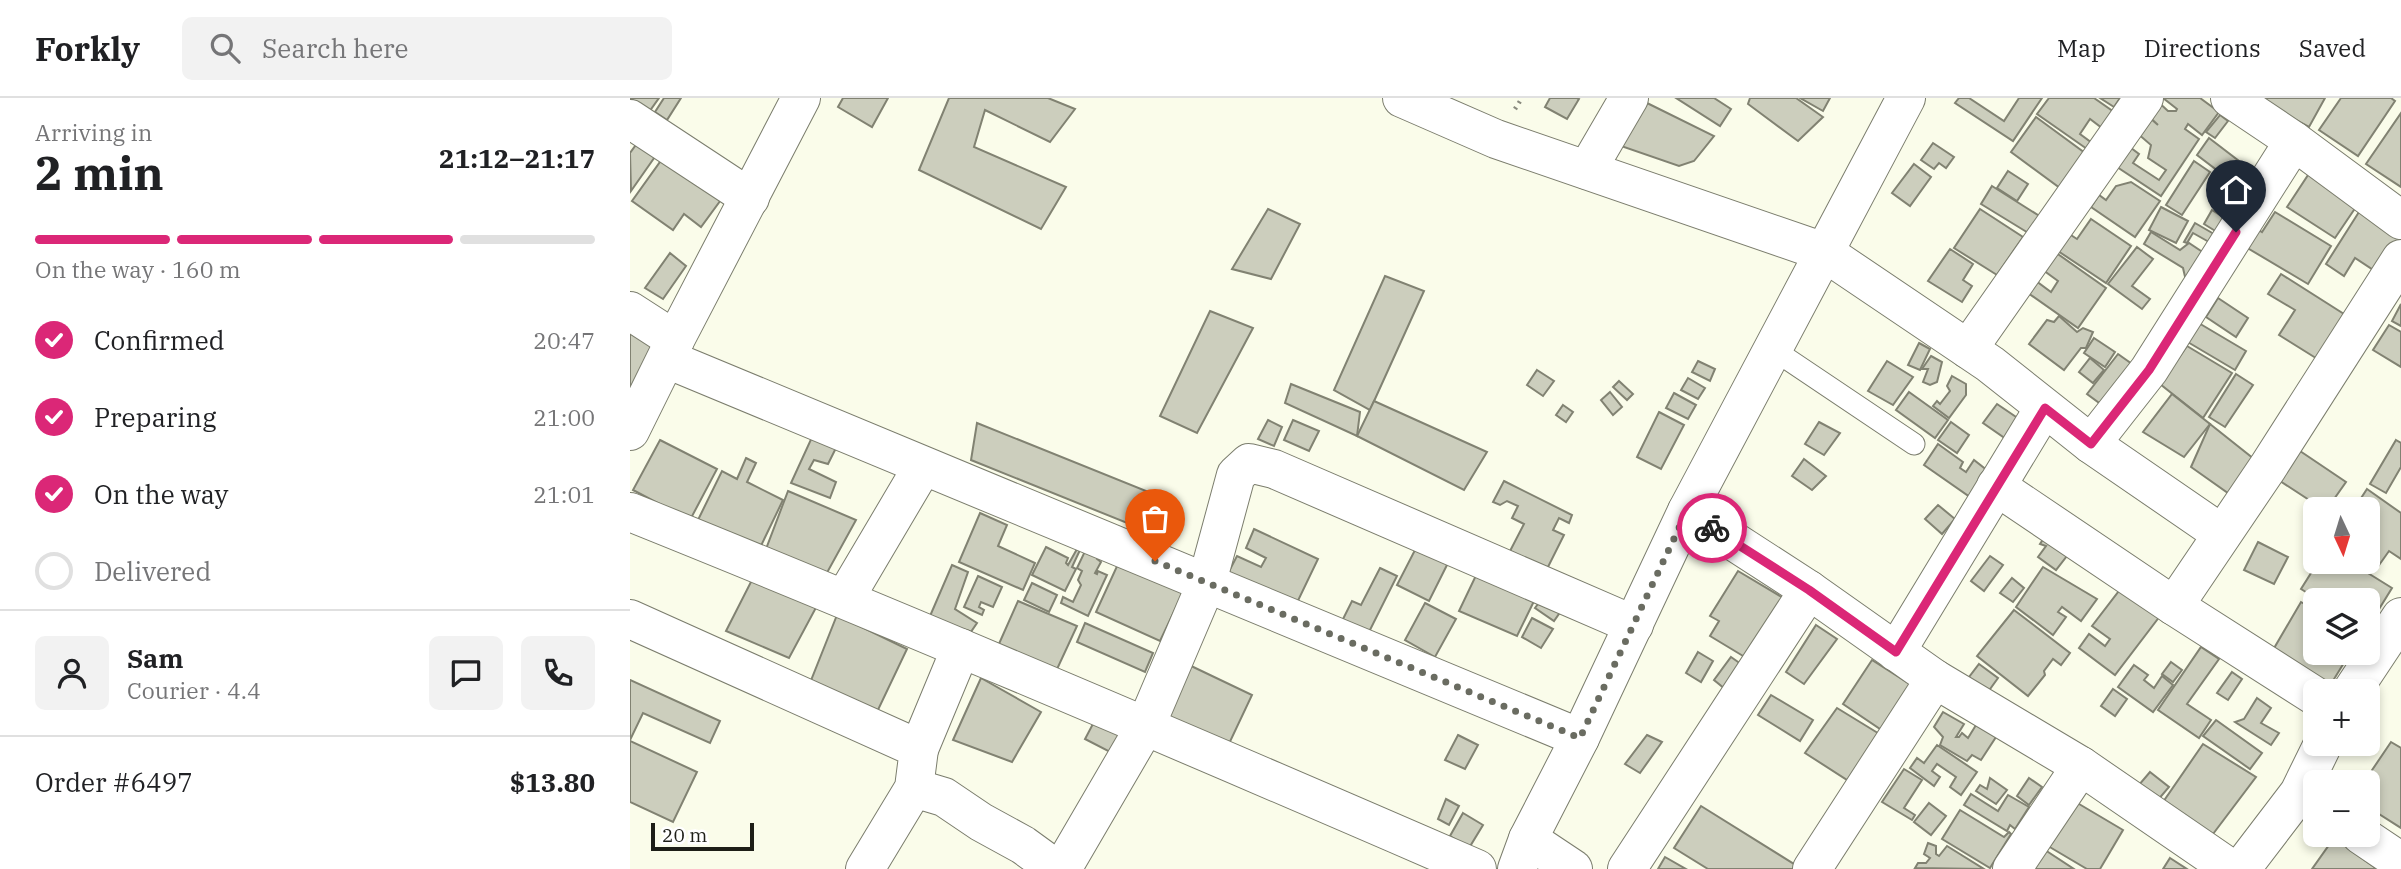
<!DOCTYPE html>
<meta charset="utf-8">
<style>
body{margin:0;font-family:"IBM Plex Serif",serif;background:#f2f2f2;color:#202124;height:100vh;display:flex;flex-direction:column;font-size:26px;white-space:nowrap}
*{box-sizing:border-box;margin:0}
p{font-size:23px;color:#757577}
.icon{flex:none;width:38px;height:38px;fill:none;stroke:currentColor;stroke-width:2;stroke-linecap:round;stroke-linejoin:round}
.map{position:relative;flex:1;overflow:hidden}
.details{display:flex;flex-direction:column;background:#fff;width:630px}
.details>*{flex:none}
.needle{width:46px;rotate:176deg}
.tools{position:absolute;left:1673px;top:399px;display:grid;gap:14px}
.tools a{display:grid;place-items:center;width:77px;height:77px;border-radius:10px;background:#fff;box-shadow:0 4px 10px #0003;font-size:35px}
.scale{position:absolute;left:21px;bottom:18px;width:103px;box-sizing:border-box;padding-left:7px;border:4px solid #1d1e17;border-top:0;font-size:19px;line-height:24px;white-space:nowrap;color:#1d1e17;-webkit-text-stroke:5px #fff;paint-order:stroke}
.pin{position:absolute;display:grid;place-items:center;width:60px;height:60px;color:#fff;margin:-72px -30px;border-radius:50% 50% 50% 0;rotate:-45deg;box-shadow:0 0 7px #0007}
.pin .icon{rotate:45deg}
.courier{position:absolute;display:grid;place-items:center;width:70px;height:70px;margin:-35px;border:5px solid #db2777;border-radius:50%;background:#fff;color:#222;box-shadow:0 2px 9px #0007}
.headline em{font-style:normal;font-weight:700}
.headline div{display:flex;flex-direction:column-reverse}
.headline{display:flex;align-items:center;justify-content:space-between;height:119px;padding:0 35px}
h1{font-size:46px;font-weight:700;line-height:52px}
.bar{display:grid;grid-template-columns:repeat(4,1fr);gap:10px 7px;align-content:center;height:84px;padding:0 35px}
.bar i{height:9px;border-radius:5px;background:#e0e0e0}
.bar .active{background:#db2777}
.bar p{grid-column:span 4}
.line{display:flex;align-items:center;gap:18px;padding:0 35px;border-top:2px solid #e0e0e0}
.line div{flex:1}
.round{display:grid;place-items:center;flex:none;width:74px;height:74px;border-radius:10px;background:#f2f2f2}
ol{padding:0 35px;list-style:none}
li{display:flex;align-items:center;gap:21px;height:77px}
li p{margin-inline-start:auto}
li .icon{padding:7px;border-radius:50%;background:#db2777;color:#fff;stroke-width:4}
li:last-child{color:#757577}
li i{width:38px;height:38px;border:4px solid #e0e0e0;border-radius:50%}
header{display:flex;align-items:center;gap:42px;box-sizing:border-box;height:98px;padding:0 35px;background:#fff;border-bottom:2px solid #e0e0e0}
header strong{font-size:33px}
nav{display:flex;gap:38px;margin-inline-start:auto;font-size:24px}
.search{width:490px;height:63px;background:#f2f2f2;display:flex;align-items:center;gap:18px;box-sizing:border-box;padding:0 24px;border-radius:10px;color:#757577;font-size:26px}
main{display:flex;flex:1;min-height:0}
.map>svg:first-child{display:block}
</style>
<header>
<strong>Forkly</strong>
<div class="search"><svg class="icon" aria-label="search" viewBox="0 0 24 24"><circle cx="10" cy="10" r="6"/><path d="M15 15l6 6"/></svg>Search here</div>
<nav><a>Map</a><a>Directions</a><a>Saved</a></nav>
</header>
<main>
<section class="details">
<div class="headline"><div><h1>2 min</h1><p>Arriving in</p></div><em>21:12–21:17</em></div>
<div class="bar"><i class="active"></i><i class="active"></i><i class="active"></i><i></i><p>On the way · 160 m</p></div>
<ol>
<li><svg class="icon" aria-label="check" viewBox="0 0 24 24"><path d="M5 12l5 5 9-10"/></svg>Confirmed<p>20:47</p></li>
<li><svg class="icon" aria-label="check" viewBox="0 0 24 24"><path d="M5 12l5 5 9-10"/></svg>Preparing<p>21:00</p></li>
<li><svg class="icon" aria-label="check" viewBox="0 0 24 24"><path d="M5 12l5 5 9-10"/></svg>On the way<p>21:01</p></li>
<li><i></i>Delivered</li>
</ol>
<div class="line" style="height:126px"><a class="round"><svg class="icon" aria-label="person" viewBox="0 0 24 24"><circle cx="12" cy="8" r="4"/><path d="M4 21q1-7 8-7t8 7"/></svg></a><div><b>Sam</b><p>Courier · 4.4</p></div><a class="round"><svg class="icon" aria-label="chat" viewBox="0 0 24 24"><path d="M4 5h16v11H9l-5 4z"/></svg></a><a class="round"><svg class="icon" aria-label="phone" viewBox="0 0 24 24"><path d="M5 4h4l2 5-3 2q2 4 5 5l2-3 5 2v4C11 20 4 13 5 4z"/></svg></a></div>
<div class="line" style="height:91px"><div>Order #6497</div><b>$13.80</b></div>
</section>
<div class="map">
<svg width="1771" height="771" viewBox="0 0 1771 771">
<rect width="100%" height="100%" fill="#fafcea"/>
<g fill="#cccebd" stroke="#818272" stroke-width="2">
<path d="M0 0H29L19 14Z"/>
<path d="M34 0H51L37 22 25 14Z"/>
<path d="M213 0H258L242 29 208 9Z"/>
<path d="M319 0H418L445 11 420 44 355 12 344 49 436 89 411 131 289 72Z"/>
<path d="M920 0H947L949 1 937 21 915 9Z"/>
<path d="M1046 0H1084L1101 11 1090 28Z"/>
<path d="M1120 0H1166L1193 19 1168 43 1118 6Z"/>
<path d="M1170 0H1200L1193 13Z"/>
<path d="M1329 0H1339L1374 23 1389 0H1412L1383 43 1325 5Z"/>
<path d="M1419 0H1464L1484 14 1472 30 1460 21 1450 36 1462 45 1457 51 1407 16Z"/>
<path d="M1470 0H1490L1484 9Z"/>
<path d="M1533 0H1570L1589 14 1572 37 1558 26 1555 31 1569 41 1531 98 1484 67 1497 47 1509 56 1503 65 1529 82 1536 72 1518 60 1521 47 1500 29 1513 14 1528 27 1514 14 1525 1 1538 13H1546L1547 11Z"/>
<path d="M1625 0H1695L1679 29Z"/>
<path d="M1711 0H1761L1765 3 1728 58 1689 32Z"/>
<path d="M1015 4 1084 38 1064 63 1049 68 991 48Z"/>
<path d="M1771 15V89L1736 66Z"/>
<path d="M1590 17 1598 23 1585 40 1576 34Z"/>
<path d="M1406 19 1455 55 1430 90 1381 54Z"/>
<path d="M11 40 29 53 1 93 0 55Z"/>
<path d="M1579 40 1626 76 1613 92 1567 57Z"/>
<path d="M1303 45 1324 59 1316 70 1309 65 1304 71 1291 62Z"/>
<path d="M35 57 93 99 71 129 54 116 43 132 2 103Z"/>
<path d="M1564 63 1580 74 1552 117 1536 107Z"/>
<path d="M1284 66 1301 79 1280 108 1262 95Z"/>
<path d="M1684 68 1732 100 1705 140 1657 109Z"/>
<path d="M1378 73 1398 86 1387 103 1367 90Z"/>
<path d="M1501 84 1530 103 1505 139 1461 109 1469 97 1476 102 1486 88Z"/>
<path d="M1598 85 1612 93 1600 115 1585 107Z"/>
<path d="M1362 88 1411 119 1400 136 1351 106Z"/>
<path d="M1734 106 1771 129V152L1754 179 1725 160 1714 178 1696 166Z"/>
<path d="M1531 109 1558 123 1546 145 1519 132Z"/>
<path d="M638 111 670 126 641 181 602 171Z"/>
<path d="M1350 111 1393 139 1367 177 1324 150Z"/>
<path d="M1582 112 1596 121 1587 134 1574 126Z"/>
<path d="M1645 114 1701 148 1678 186 1609 145 1621 127 1632 134Z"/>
<path d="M1461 121 1501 148 1476 185 1425 151 1436 134 1447 141Z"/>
<path d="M1565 125 1584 136 1579 144 1563 135 1557 145 1554 144Z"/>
<path d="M1521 134 1550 152 1559 145 1574 155 1556 183 1553 170 1514 146Z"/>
<path d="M1507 149 1523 161 1502 188 1520 201 1512 211 1478 186Z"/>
<path d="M1320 151 1343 166 1333 182 1342 188 1332 204 1298 183Z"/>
<path d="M1425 154 1476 190 1448 230 1398 195 1406 183 1421 194 1428 183 1413 172Z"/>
<path d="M40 155 56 168 33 201 15 190Z"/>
<path d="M1651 176 1725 223 1697 267 1649 237 1665 212 1638 196Z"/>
<path d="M755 178 794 193 740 312 704 292Z"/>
<path d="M1588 200 1618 220 1606 239 1576 219Z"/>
<path d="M1771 206V228L1762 223Z"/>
<path d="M580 213 623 230 567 335 530 318Z"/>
<path d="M1429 218 1447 234 1453 230 1463 234 1456 250H1451L1434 272 1399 246 1417 222 1424 224Z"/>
<path d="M1567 224 1616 253 1605 272 1556 243Z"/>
<path d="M0 225 35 248 0 301Z"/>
<path d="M1759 227 1771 234V269L1743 252Z"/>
<path d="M1464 240 1485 254 1475 269 1454 255Z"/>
<path d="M1289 245 1300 251 1290 272 1278 267Z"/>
<path d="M1557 248 1602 275 1573 320 1530 286Z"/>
<path d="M1488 256 1502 266 1472 307 1457 296Z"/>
<path d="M1301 258 1312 264 1307 284 1300 287 1293 284 1298 271H1292Z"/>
<path d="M1460 260 1474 272 1463 285 1449 274Z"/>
<path d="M1068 263 1085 271 1080 283 1062 274Z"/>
<path d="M1257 263 1283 279 1263 307 1238 293Z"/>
<path d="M907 272 924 283 913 298 897 287Z"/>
<path d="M1606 276 1623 287 1595 329 1579 319Z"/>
<path d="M1322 278 1336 286V297L1319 320 1303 308 1307 303 1310 306 1320 293 1317 288Z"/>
<path d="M1058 280 1075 290 1068 301 1051 292Z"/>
<path d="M989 283 1003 296 997 302 983 289Z"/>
<path d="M661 286 730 314 727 338 655 305Z"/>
<path d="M980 294 992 309 983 317 971 302Z"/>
<path d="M1279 294 1318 322 1305 340 1266 312Z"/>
<path d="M1044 295 1066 307 1058 321 1036 310Z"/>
<path d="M1542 296 1580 326 1554 359 1513 334Z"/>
<path d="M744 303 857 354 834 392 727 338Z"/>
<path d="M1367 306 1392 323 1379 343 1353 325Z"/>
<path d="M933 307 943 314 936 324 926 317Z"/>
<path d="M1029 314 1054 327 1031 371 1007 359Z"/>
<path d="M638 322 652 329 644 348 628 341Z"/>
<path d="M663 322 689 333 679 353 654 342Z"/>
<path d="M1189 324 1210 335 1194 357 1175 346Z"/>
<path d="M1321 324 1339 337 1327 355 1308 342Z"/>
<path d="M347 325 536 401 522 435 341 362Z"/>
<path d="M1580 326 1629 365 1605 400 1561 369Z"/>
<path d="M183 337 207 348 198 366 184 362 179 371 206 384 200 400 161 385Z"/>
<path d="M30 342 87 371 60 422 3 392Z"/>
<path d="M1766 342 1771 345V369L1756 395 1740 386Z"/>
<path d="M1308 346 1333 364 1330 370 1336 374 1344 362 1358 373 1340 399 1294 367Z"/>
<path d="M1670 353 1716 384 1697 411H1693L1650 383Z"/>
<path d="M116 360 126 365 117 384 153 402 127 456 66 426 92 373 107 381Z"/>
<path d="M1174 361 1196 378 1182 392 1162 378Z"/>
<path d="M874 383 942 417 939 425 929 420 923 432 934 437 917 471 880 453 894 426 882 420 888 408 877 403 870 407 863 404Z"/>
<path d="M1737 391 1771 415V461L1759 453 1747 470 1737 464 1738 411H1724Z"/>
<path d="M158 393 226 422 193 482 136 451Z"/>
<path d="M1308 407 1325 421 1312 436 1295 421Z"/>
<path d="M350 415 377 427 368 448 405 465 393 492 329 464Z"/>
<path d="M624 431 688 461 664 511 596 479 607 458 631 469 636 460 616 450Z"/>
<path d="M1416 437 1440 454 1426 472 1408 459 1416 448 1410 446Z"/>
<path d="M1628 444 1658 459 1644 486 1614 472Z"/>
<path d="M416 449 438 460 436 465 438 467 447 451 450 452 442 469 446 471 435 493 402 477Z"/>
<path d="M457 449 469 455 467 461 471 464 465 475 467 476 468 473 477 477 458 518 431 505 433 499 443 504 451 487 448 482 452 473 447 470Z"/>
<path d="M785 452 822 457 799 503 767 487Z"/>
<path d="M1360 458 1373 467 1354 493 1341 483Z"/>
<path d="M1688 464H1720L1762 490 1738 529V502H1689L1671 491Z"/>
<path d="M488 466 553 495 530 543 466 514Z"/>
<path d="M322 467 338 474 325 511 347 525 336 541 297 525Z"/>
<path d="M850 469 907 497 887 538 829 513Z"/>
<path d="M1413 469 1467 501 1451 523 1432 509 1428 514 1436 519 1423 537 1386 509Z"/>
<path d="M750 470 767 478 737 538 711 525 722 503 731 507Z"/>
<path d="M1108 473 1160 504 1123 564 1080 538 1089 523 1080 518Z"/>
<path d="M126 474 189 504 159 560 96 533Z"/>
<path d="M348 478 372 489 363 509 351 504 349 509 354 512 352 517 334 509Z"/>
<path d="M1382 480 1394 490 1383 504 1370 495Z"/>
<path d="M402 485 427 497 419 514 394 502Z"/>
<path d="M1492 489 1530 518 1485 577 1449 550 1459 536 1475 548 1480 541 1462 528Z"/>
<path d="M914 498 933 510 924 523 905 510Z"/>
<path d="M388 503 447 528 422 582 364 557Z"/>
<path d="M1671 504 1685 512V555H1720L1701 586 1643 552Z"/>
<path d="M795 505 826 521 805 559 775 542Z"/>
<path d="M1384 512 1440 555 1431 567 1423 561 1414 573 1415 577 1398 598 1347 558Z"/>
<path d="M207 517 277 551 247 614 180 585Z"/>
<path d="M902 520 923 531 911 550 892 539Z"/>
<path d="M455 525 523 555 515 574 447 544Z"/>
<path d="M1186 527 1207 541 1174 586 1156 574Z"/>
<path d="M1571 549 1589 561 1557 606 1581 622 1569 640 1528 612Z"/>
<path d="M1068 554 1083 563 1071 584 1056 575Z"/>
<path d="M1101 559 1118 571 1100 595 1084 582Z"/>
<path d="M1242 562 1289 592 1259 637 1213 606Z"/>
<path d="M1541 564 1552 572 1543 584 1532 576Z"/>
<path d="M557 566 622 597 597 650 532 620Z"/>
<path d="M1349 566 1368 580 1355 598 1336 583Z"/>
<path d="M1504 567 1518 577 1514 582 1524 590 1532 578 1543 587 1523 614 1488 589Z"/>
<path d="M1602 574 1612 581 1598 602 1587 595Z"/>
<path d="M351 580 411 614 382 664 323 642Z"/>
<path d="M0 582 90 623 80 645 13 615 0 642Z"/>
<path d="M1483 591 1497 601 1485 618 1471 608Z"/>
<path d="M1141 597 1183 622 1170 643 1128 617Z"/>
<path d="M1627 600 1641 610 1631 625 1649 635 1641 647 1605 624 1614 621Z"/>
<path d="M1207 610 1256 640 1228 689 1175 655Z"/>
<path d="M1313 614 1334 626 1326 639H1329L1332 635 1338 640 1346 627 1366 639 1351 662 1342 657 1337 663 1310 647 1313 639 1304 629Z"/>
<path d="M465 622 492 635 482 655 455 641Z"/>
<path d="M1586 622 1632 655 1620 671 1573 638Z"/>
<path d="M828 637 848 647 835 671 815 662Z"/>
<path d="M1017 637 1032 644 1010 675 995 666Z"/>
<path d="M0 643 67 674 43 724 0 704Z"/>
<path d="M1761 644 1771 650V730L1738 709V684H1734Z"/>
<path d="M1573 646 1626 679 1580 740 1531 707Z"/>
<path d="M1307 647 1347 674 1331 697 1320 689 1326 679 1307 666 1302 673 1310 679 1304 688 1280 670 1287 660 1294 665Z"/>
<path d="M1274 671 1292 682 1274 710 1285 717 1282 722 1252 704Z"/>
<path d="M1520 674 1539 689 1527 703 1508 688Z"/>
<path d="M1360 680 1377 692 1366 706 1346 693 1350 687 1357 691Z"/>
<path d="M1399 680 1412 689 1399 707 1387 698Z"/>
<path d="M1341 696 1368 713 1378 697 1399 709 1385 731 1380 727 1377 733 1334 707Z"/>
<path d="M816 701 829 708 819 727 808 721Z"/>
<path d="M1444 703 1493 732 1470 771H1457L1418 748Z"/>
<path d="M1299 705 1316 718 1301 737 1284 724Z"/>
<path d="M1071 708 1172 771H1078L1044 750Z"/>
<path d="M1330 712 1374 739 1379 734 1381 736 1360 770 1312 741Z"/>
<path d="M833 715 853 727 839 750 820 738Z"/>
<path d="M1704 740 1747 771H1682Z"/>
<path d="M1298 745 1306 748V756L1309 758 1317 748 1354 771 1285 770 1288 765H1296L1300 760 1294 756Z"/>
<path d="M1412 750 1444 771H1399Z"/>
<path d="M1035 759 1056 771H1028Z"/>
<path d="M1540 760 1557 771H1533Z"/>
</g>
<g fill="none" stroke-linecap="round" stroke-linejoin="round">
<defs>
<path id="lane" d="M1144 252 1284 346"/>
<g id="street">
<path d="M772 0 866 41 1194 154 1360 266 1461 346 1592 436"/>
<path d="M1600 0 1664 43 1771 122"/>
<path d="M0 21 120 100"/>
<path d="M957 72 999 0"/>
<path d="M0 213 45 242"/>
<path d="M1338 251 1514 0"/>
<path d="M37 261 950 640"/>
<path d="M0 333 45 242 171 0"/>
<path d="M1461 346 1519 272 1664 43"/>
<path d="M1366 388 1544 508 1685 598"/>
<path d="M1057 413 1179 492 1305 581 1451 668 1601 771"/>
<path d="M0 414C284 528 566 649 847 771"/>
<path d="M215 500 293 368"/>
<path d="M1544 508 1638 369 1771 161"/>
<path d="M0 521 289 651 284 690 235 771"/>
<path d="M1266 554 1414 310"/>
<path d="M1722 593 1771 519"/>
<path d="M289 651 331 550"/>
<path d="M284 690 314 699 351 724 393 747 426 771"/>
<path d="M1731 737 1771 764"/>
<path d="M898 741 943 771"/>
<path d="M432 771 516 627 577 484 606 377 619 365 644 371 1004 527"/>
<path d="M887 771 898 741 950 640 1057 413 1276 0"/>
<path d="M997 771 1179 492"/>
<path d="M1182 771 1305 581"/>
<path d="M1382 771 1451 668"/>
<path d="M1611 771 1669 695 1693 646"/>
</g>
</defs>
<use href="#lane" stroke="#7b7d6d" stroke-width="23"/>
<use href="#street" stroke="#7b7d6d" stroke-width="40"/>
<path stroke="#898a7e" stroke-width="4.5" stroke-dasharray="2 5" stroke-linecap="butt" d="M885 11 892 0"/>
<use href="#lane" stroke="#fff" stroke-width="21"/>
<use href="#street" stroke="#fff" stroke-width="38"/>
</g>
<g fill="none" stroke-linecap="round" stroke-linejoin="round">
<path stroke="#6a6c61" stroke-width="7" stroke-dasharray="0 12.6" d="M525 463 950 640 1057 413 1082 430"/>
<path stroke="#db2777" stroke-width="9" d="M1082 430 1179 492 1266 554 1415 310 1461 346 1519 272 1606 134"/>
</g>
</svg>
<div class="tools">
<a><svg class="needle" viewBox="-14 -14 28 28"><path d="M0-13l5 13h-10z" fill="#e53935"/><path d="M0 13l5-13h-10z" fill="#757577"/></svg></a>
<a><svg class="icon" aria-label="layers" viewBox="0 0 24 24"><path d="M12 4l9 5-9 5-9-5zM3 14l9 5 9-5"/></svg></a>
<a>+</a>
<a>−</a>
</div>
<div class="scale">20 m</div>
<div class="pin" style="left:525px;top:463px;background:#ea580c"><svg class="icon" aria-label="bag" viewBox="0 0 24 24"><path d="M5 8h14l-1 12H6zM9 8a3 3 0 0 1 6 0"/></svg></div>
<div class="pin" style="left:1606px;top:134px;background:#1f2937"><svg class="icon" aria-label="home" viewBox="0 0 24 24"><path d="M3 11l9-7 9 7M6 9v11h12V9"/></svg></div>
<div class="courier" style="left:1082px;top:430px"><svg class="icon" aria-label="bike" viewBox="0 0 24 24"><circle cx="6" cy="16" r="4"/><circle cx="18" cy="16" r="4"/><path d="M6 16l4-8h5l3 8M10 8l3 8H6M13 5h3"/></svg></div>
</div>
</main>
